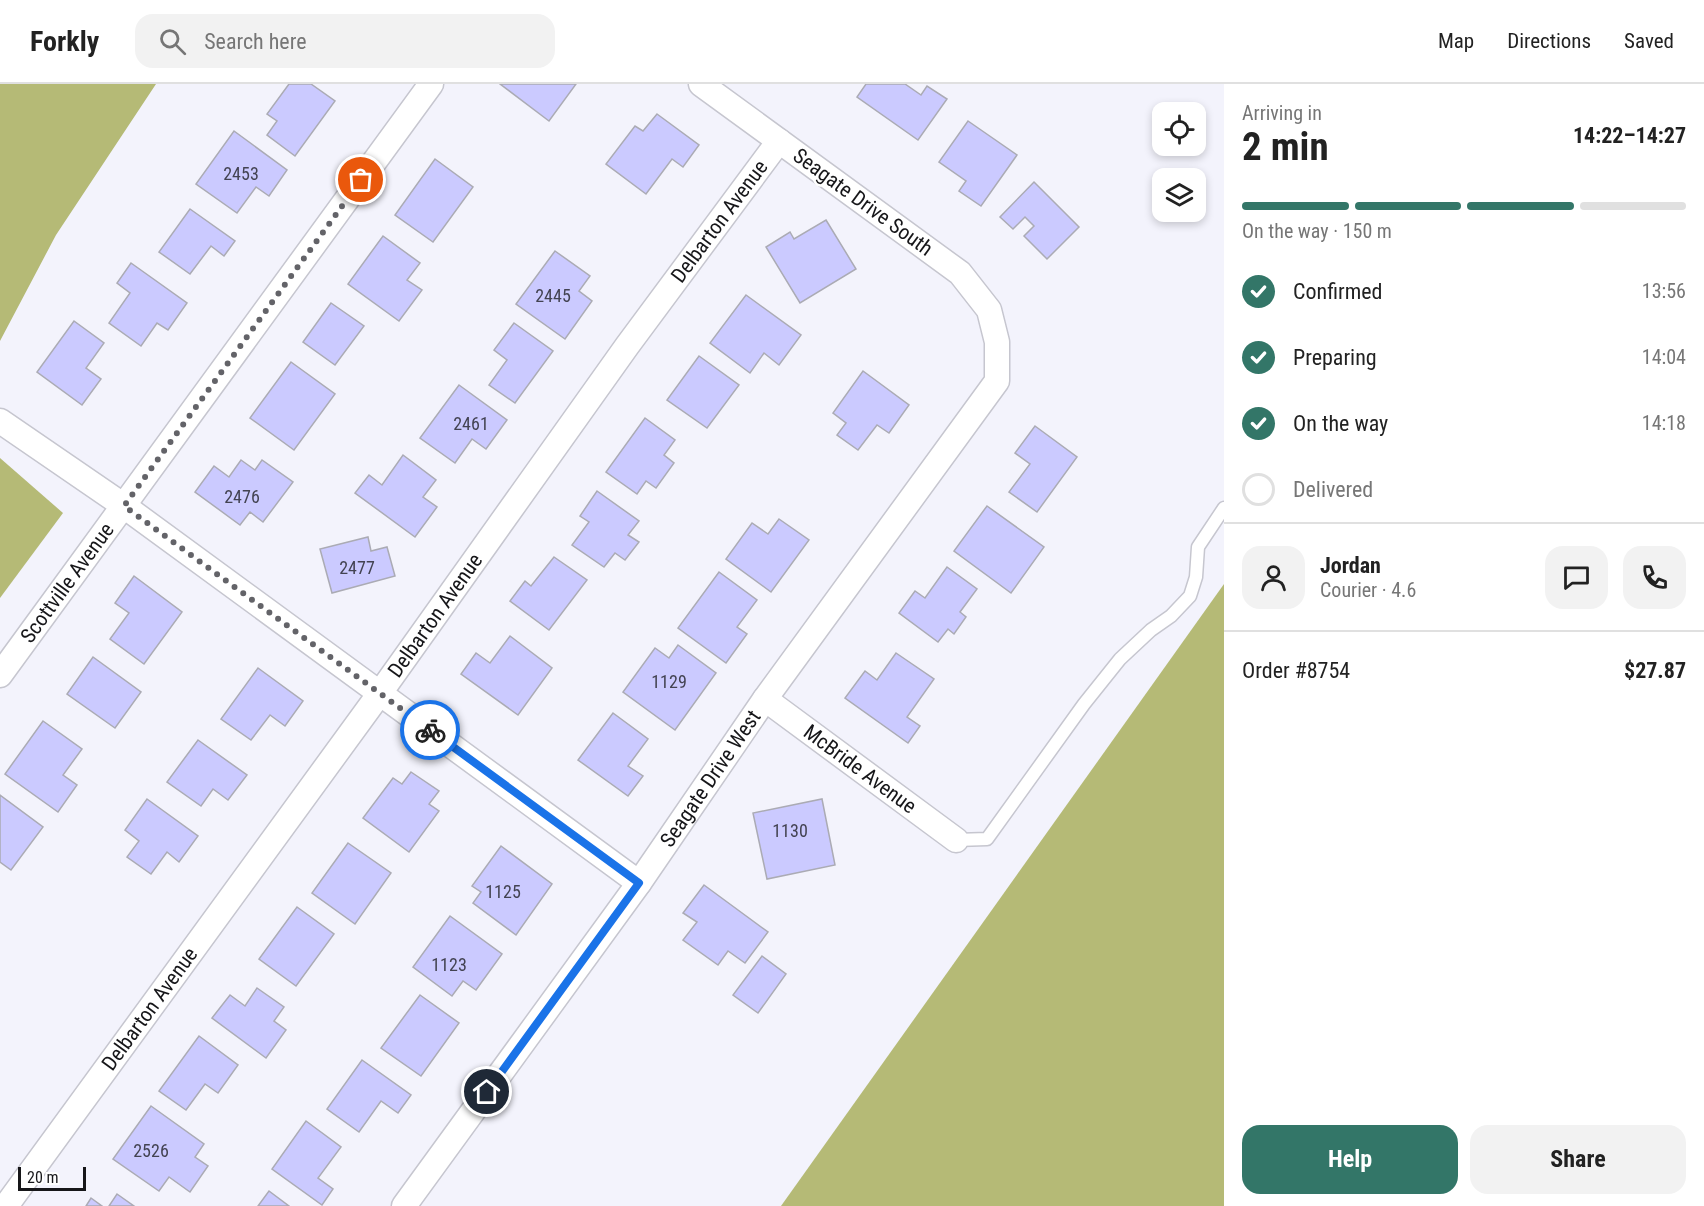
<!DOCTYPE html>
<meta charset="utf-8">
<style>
body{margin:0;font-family:"Roboto Condensed",sans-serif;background:#f2f2f2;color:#222;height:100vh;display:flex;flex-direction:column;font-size:22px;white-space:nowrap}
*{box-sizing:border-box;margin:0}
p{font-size:20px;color:#767676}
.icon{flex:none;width:33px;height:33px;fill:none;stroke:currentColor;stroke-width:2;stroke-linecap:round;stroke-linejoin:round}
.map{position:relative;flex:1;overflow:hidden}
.details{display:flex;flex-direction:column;background:#fff;width:480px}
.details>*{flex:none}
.buttons{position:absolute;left:1152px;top:18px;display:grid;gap:12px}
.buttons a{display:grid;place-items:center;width:54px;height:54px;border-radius:12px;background:#fff;box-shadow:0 3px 9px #0003;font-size:30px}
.scale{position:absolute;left:18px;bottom:15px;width:68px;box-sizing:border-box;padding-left:6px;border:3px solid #161619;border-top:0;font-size:16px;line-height:21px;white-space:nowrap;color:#161619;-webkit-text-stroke:4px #fff;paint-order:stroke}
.pin{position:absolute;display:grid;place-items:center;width:51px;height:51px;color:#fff;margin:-26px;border:3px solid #fff;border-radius:50%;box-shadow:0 2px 6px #0007}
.courier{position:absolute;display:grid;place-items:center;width:60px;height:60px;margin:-30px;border:4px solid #1a73e8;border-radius:50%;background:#fff;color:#222;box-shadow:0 2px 8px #0007}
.headline em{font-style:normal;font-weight:700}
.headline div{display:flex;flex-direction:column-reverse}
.headline{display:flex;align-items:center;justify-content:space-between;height:102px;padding:0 18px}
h1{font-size:39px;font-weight:700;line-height:45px}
.bar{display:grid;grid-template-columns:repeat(4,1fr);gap:9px 6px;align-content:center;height:72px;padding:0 18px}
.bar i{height:8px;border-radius:4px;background:#e0e0e0}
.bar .active{background:#337668}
.bar p{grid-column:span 4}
.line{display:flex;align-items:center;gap:15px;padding:0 18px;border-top:2px solid #e0e0e0}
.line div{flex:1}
.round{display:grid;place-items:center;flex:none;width:63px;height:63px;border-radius:18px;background:#f2f2f2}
ol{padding:0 18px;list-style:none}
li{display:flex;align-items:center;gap:18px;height:66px}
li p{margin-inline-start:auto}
li .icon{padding:6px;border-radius:50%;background:#337668;color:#fff;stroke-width:4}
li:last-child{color:#767676}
li i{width:33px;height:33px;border:3px solid #e0e0e0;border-radius:50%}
.cta{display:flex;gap:12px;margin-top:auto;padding:12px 18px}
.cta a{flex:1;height:69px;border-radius:18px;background:#337668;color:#fff;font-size:24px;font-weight:700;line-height:69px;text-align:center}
.cta a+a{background:#f2f2f2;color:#222}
header{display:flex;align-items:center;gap:36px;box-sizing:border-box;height:84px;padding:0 30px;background:#fff;border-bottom:2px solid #e0e0e0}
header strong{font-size:28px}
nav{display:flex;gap:33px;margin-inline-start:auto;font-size:21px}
.search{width:420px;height:54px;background:#f2f2f2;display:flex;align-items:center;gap:15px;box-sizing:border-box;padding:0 21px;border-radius:18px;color:#767676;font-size:22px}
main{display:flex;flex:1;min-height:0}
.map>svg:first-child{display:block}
</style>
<header>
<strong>Forkly</strong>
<div class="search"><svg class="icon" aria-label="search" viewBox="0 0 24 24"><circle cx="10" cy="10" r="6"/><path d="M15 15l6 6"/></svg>Search here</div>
<nav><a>Map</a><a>Directions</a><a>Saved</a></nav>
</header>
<main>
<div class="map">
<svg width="1224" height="1122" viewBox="0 0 1224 1122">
<rect width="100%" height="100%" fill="#f3f3fc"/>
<g fill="#b5ba76">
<path d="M0 0H156L56 151 0 257Z"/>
<path d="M0 374 63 429 0 514Z"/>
<path d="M1224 500V1122H781Z"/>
</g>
<g fill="#cbcaff" stroke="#ababb4" stroke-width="1.5">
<path d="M289 0H311L335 17 295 72 267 51 277 37 267 30Z"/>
<path d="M500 0H576L549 37Z"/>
<path d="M866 0H905L921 11 927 2 947 15 918 56 857 13Z"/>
<path d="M657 30 699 61 683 83 672 75 646 110 606 80 635 42 643 47Z"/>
<path d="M968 37 1017 71 981 122 959 107 966 97 939 78Z"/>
<path d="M234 47 287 86 269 112 256 103 237 129 196 100Z"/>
<path d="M435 75 473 103 433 158 395 131Z"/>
<path d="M1034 98 1079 143 1047 175 1024 152 1034 142 1025 133 1013 145 1000 133Z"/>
<path d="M190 125 235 157 224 172 211 162 190 190 159 168Z"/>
<path d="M826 136 856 185 800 219 766 163 790 148 794 155Z"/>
<path d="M383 152 420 179 407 196 422 206 399 237 348 200Z"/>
<path d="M555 167 590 192 579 207 592 217 565 255 516 220Z"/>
<path d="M131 179 187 219 168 246 157 239 141 262 109 239 130 209 117 199Z"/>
<path d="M746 211 801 251 779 281 764 269 750 289 710 259Z"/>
<path d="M331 219 364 242 335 281 303 258Z"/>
<path d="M74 237 104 259 86 284 101 295 82 321 37 288Z"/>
<path d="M514 239 553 267 515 319 489 301 507 276 494 266Z"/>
<path d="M699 272 739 301 707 344 667 316Z"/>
<path d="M291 278 335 310 294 366 250 334Z"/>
<path d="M863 287 909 321 889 349 877 341 858 366 837 351 846 339 833 329Z"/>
<path d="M459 301 507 336 486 365 472 355 455 379 420 354Z"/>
<path d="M645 334 675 356 664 371 674 379 656 404 646 397 637 410 606 388Z"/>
<path d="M1035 342 1077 373 1037 428 1009 408 1030 380 1015 369Z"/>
<path d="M403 371 436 396 423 413 437 423 415 453 355 409 369 391 382 401Z"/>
<path d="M241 376 255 386 262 376 293 398 263 438 250 428 240 441 195 408 214 382 229 393Z"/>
<path d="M597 407 639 437 628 451 639 458 625 476 615 469 604 483 572 461 589 438 580 432Z"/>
<path d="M987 422 1044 463 1011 509 954 467Z"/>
<path d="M779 435 809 456 771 508 726 475 752 439 768 450Z"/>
<path d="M368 453 371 467 387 463 395 492 332 509 320 465Z"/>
<path d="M554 473 587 496 549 546 510 517 525 497 531 502Z"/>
<path d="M947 483 977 505 960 528 966 533 954 550 948 545 938 558 899 529 915 507 925 514Z"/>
<path d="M719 488 757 516 737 543 747 550 726 579 678 544Z"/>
<path d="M134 492 182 528 144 580 110 555 129 529 115 519Z"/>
<path d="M510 552 552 584 518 631 461 590 476 569 490 579Z"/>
<path d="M678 561 716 589 675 646 623 608 655 564 669 574Z"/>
<path d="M896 569 934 595 907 633 920 642 908 659 845 614 865 587 877 596Z"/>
<path d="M93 573 141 608 115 644 67 610Z"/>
<path d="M258 584 303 617 285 642 270 631 251 656 221 635Z"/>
<path d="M613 629 648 655 628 682 643 692 628 712 578 676Z"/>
<path d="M43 637 82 665 63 691 77 701 58 728 5 690Z"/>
<path d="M198 656 247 691 228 716 213 705 201 722 167 698Z"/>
<path d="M411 688 439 707 429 720 439 727 409 768 363 734 393 694 402 700Z"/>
<path d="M0 711 43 743 11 786 0 778Z"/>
<path d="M147 715 198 752 179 778 167 768 151 790 127 773 139 757 125 746Z"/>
<path d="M822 715 835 781 767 795 753 729Z"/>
<path d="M348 759 391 789 355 840 312 809Z"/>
<path d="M501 762 552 800 516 851 473 819 481 808 472 802Z"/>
<path d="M704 801 768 848 745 879 728 867 718 881 683 856 697 838 683 829Z"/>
<path d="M297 823 334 850 296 902 259 875Z"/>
<path d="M450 832 502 870 476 906 463 897 452 912 413 883Z"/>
<path d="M762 872 786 890 758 929 733 911Z"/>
<path d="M257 904 284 923 274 937 286 946 266 974 212 934 230 911 245 922Z"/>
<path d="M420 911 459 939 421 992 381 964Z"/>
<path d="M199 952 238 981 218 1009 205 1000 186 1026 159 1007Z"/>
<path d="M362 976 411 1011 398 1029 381 1017 359 1048 327 1025Z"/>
<path d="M151 1022 204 1060 195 1073 208 1082 190 1108 169 1093 159 1107 113 1075Z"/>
<path d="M306 1037 341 1063 318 1094 333 1105 322 1121 272 1085Z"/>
<path d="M269 1107 289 1122H258Z"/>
<path d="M117 1110 134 1122H109Z"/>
<path d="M91 1114 102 1122H86Z"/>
</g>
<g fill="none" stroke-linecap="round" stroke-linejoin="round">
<defs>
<path id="service" d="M956 756 987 755 1084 620 1120 575 1151 546 1171 532 1190 512 1196 493 1198 463 1224 424"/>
<g id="minor">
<path d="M0 337 124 422 639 799"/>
<path id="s1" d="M0 591 431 0"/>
<path id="s2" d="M765 615 956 756"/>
<path id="s3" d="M6 1122 380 609 627 262 779 57"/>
<path id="s4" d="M404 1122 639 799 765 615 997 297V258L989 226 960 189 701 0"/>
</g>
</defs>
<use href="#service" stroke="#c6c6cf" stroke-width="15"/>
<use href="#minor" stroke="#c6c6cf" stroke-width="27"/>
<use href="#service" stroke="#fff" stroke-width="12"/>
<use href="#minor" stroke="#fff" stroke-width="24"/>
</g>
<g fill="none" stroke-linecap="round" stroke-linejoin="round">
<path stroke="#636368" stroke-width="6" stroke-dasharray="0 10.8" d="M361 96 124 422 430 646"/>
<path stroke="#1a73e8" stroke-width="8" d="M430 646 639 799 487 1008"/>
</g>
<g text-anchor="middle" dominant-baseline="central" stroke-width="5" stroke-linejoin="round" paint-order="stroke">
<g font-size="18" fill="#434352">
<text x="241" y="89">2453</text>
<text x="553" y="211">2445</text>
<text x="471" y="339">2461</text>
<text x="242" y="412">2476</text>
<text x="357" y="483">2477</text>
<text x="669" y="597">1129</text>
<text x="790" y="746">1130</text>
<text x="503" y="807">1125</text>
<text x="449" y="880">1123</text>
<text x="151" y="1066">2526</text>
</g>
<g font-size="21" fill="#161619" stroke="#fff">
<text transform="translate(863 118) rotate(36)">Seagate Drive South</text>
<text stroke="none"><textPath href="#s3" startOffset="1216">Delbarton Avenue</textPath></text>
<text stroke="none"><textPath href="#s1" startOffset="114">Scottville Avenue</textPath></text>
<text stroke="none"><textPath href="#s3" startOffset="730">Delbarton Avenue</textPath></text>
<text stroke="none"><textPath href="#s2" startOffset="118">McBride Avenue</textPath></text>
<text stroke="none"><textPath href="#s4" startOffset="526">Seagate Drive West</textPath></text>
<text stroke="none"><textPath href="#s3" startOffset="244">Delbarton Avenue</textPath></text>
</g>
</g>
</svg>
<div class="buttons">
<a><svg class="icon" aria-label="locate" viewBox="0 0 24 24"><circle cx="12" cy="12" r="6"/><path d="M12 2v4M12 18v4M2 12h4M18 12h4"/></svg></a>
<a><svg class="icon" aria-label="layers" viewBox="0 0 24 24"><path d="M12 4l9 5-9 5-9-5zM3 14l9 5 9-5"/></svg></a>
</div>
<div class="scale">20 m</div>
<div class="pin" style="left:361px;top:96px;background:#ea580c"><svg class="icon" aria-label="bag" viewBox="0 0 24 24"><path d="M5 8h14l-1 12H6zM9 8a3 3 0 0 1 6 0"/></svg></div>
<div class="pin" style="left:487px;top:1008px;background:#1f2937"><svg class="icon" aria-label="home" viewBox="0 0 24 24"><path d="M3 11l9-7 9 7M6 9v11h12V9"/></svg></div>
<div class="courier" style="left:430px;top:646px"><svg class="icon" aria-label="bike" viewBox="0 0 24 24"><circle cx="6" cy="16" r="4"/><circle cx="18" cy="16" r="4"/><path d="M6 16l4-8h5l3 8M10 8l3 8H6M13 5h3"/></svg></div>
</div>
<section class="details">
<div class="headline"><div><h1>2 min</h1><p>Arriving in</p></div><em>14:22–14:27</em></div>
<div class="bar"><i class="active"></i><i class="active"></i><i class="active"></i><i></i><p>On the way · 150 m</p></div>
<ol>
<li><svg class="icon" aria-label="check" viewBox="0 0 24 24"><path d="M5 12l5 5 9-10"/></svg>Confirmed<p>13:56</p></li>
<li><svg class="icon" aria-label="check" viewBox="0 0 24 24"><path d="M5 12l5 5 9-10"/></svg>Preparing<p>14:04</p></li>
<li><svg class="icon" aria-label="check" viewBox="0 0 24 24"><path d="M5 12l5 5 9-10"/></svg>On the way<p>14:18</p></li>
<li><i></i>Delivered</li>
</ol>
<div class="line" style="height:108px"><a class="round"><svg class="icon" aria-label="person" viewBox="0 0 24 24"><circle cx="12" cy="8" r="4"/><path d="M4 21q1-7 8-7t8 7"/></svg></a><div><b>Jordan</b><p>Courier · 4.6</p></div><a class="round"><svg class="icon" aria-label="chat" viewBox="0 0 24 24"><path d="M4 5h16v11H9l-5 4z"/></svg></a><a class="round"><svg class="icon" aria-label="phone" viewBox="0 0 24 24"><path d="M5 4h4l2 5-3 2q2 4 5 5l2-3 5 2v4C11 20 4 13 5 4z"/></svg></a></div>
<div class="line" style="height:78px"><div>Order #8754</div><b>$27.87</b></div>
<div class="cta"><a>Help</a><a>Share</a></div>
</section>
</main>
